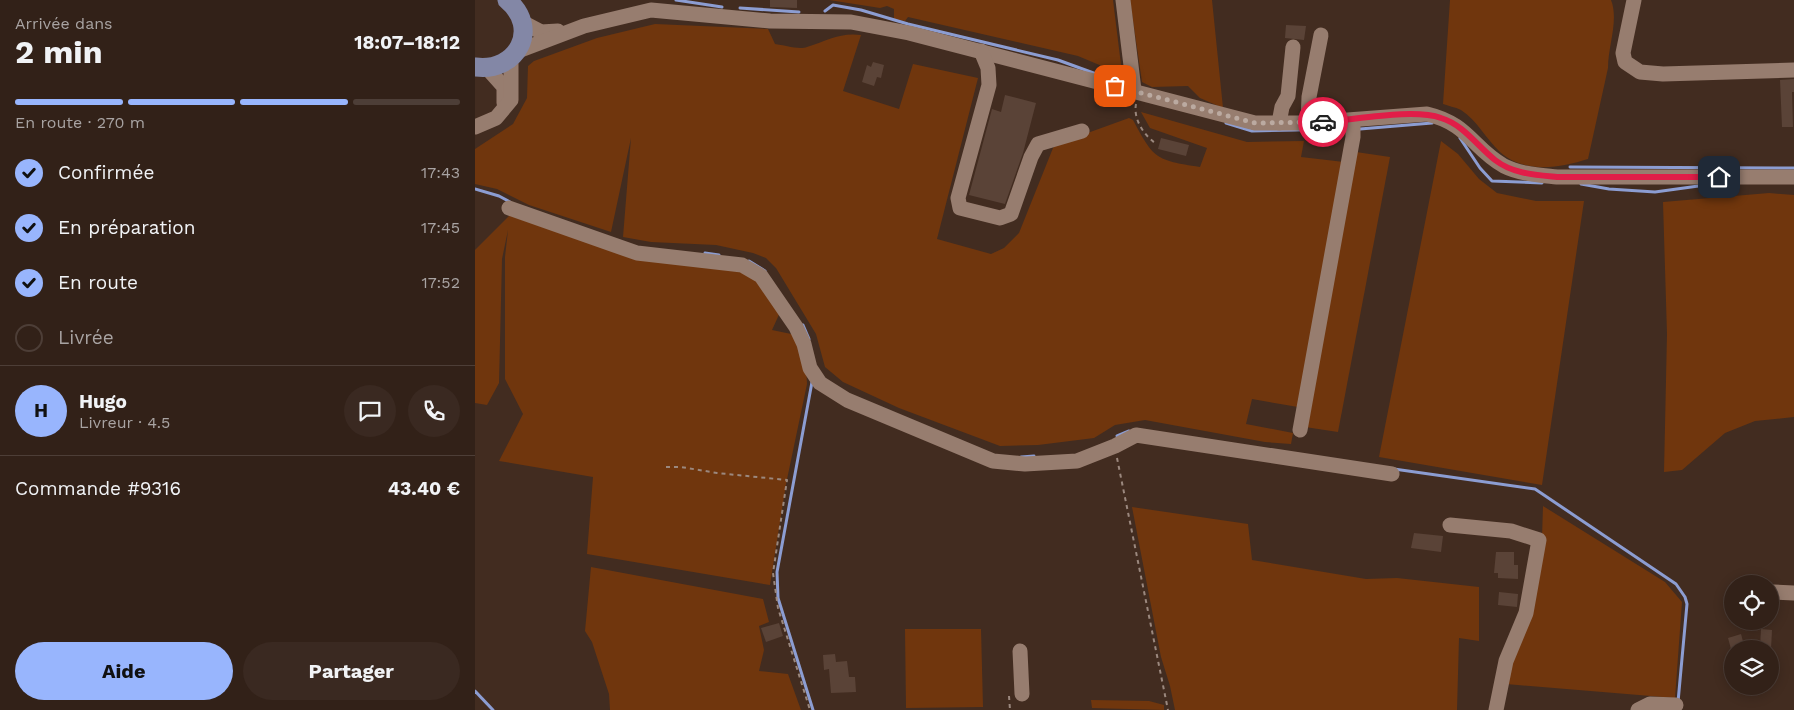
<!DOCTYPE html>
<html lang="fr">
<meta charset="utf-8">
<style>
body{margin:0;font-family:"Work Sans",sans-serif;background:#3a2921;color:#f1f3f6;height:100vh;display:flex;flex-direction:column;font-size:19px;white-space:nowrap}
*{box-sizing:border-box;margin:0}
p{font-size:16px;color:#a8a3a2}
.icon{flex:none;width:28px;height:28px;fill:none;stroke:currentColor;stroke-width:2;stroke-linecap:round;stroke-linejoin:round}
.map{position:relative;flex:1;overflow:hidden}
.details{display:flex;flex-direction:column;background:#322118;width:475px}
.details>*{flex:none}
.controls{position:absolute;left:1249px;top:575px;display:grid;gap:10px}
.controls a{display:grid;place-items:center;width:55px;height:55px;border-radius:50%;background:#322118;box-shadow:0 2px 12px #0003,0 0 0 1px #4d3e37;font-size:25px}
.pin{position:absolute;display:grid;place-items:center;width:42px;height:42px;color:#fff;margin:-21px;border-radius:10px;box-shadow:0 2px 8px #0006}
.courier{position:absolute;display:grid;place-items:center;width:50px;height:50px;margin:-25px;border:4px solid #e11d48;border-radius:50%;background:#fff;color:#222;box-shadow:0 1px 6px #0007}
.summary em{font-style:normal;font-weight:700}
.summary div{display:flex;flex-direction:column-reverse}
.summary{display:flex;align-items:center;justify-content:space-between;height:85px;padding:0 15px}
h1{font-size:32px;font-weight:700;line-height:38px}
.bar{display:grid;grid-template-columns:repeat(4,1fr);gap:8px 5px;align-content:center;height:60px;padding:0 15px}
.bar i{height:6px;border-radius:4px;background:#4d3e37}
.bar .on{background:#98b5fd}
.bar p{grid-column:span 4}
.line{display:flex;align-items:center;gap:12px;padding:0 15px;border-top:1px solid #4d3e37}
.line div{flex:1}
.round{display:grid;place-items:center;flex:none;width:52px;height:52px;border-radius:26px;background:#3a2921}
ol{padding:0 15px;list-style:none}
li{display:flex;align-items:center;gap:15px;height:55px}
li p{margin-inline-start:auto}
li .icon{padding:5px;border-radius:50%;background:#98b5fd;color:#111;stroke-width:4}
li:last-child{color:#a8a3a2}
li i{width:28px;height:28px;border:2px solid #4d3e37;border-radius:50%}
.cta{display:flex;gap:10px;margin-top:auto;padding:10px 15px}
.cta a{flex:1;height:58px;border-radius:30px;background:#98b5fd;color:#111;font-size:20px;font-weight:700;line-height:58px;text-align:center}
.cta a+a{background:#3a2921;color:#f1f3f6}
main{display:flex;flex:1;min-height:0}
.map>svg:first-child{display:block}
</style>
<main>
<section class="details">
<div class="summary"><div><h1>2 min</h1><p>Arrivée dans</p></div><em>18:07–18:12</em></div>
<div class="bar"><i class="on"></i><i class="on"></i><i class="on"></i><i></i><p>En route · 270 m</p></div>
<ol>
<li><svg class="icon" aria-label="check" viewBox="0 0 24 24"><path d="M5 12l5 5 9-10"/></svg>Confirmée<p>17:43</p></li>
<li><svg class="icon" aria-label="check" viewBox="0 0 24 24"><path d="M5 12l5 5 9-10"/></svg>En préparation<p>17:45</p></li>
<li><svg class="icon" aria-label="check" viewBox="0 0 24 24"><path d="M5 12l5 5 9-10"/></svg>En route<p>17:52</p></li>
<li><i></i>Livrée</li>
</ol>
<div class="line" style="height:90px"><b class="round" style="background:#98b5fd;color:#111">H</b><div><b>Hugo</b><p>Livreur · 4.5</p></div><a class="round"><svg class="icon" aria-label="chat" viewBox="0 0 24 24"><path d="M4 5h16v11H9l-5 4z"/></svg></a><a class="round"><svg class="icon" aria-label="phone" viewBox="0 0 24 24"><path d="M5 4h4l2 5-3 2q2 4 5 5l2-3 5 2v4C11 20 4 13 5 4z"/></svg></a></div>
<div class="line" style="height:65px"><div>Commande #9316</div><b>43.40 €</b></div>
<div class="cta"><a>Aide</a><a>Partager</a></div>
</section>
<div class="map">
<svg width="1319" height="710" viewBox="0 0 1319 710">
<rect width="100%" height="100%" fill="#422c20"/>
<g fill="#70360d">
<path d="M354 0H638L647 73 643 79 634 69 603 56 433 17 430 21 419 19V9L412 6 405 8Z"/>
<path d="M655 0H737L748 108 725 98 713 86 677 87 667 82Z"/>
<path d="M975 0H1136C1144 20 1133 46 1133 68L1113 159C1084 168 1050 174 1025 152 1011 139 1002 120 986 110 980 107 973 106 968 104Z"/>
<path d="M180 24 293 29 300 44C309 45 324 50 332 47 351 41 366 32 386 35L368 91 424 109 438 64 503 78 462 239 516 254 529 248 544 233 578 148 582 144 654 118 658 120C679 159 680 160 725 167L732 148 675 128 666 112 772 142 829 141 826 157 869 162 823 407 777 399 771 424 818 433 816 444 790 442 670 420 640 425 619 438 563 445 525 446 424 408 368 382 350 367 341 334 301 268 291 258 278 253 241 245 176 242 148 237 156 138 136 232 54 205 22 189 0 184V149L38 124 52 98 53 66 59 61 122 38Z"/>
<path d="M966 141 983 154 1004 179 1022 193 1061 201H1109L1067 485 904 457Z"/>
<path d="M881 152 915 157 863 432 830 427Z"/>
<path d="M1294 193 1319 195V417L1280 421 1250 433 1207 470 1189 472 1192 334 1188 202Z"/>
<path d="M35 215 158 254 273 270 307 308 297 330 321 335 331 365 332 384 311 484 295 585 112 554 118 477 24 461 48 414 30 379V257L33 230 27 259 24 383 12 405 0 403V250Z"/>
<path d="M1068 506 1190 582 1207 602 1200 698 1031 684 1067 538Z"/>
<path d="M657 507 773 524 777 560 891 579 922 578 1004 587V641L984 638 982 710H700L695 686 686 657Z"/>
<path d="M116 567 288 599 294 622 284 626 289 650 284 671 313 674 326 710H135L134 694 117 642 110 631Z"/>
<path d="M430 629H506L508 707 431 708Z"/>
<path d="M616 700 674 701 689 705V710L617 708Z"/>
</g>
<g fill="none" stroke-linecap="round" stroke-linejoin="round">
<g stroke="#8c9dd2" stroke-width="3">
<path d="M201 0 247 7"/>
<path d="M265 8 324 12"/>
<path d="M350 11 358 5 386 10 433 24 583 60 635 79"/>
<path d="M751 123 777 131 872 129"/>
<path d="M885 129 957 123"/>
<path d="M985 138 1005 168 1017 181 1067 183"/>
<path d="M1095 167 1319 168"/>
<path d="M1106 184 1134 189 1180 192 1238 184"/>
<path d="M0 189 24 196 35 202"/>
<path d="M230 253 244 255"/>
<path d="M274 261 290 271"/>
<path d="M328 325 334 339"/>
<path d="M337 382 302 572 303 598 338 710"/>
<path d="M642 436 654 431"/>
<path d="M546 457 559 456"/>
<path d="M919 469 1060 489 1201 584 1210 597 1212 604 1203 702"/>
<path d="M0 691 18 710"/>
</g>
</g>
<g fill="#5a4337">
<path d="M295 0H322V8L295 7Z"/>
<path d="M811 25 831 26 829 40 810 38Z"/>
<path d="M398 62 409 65 406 78 402 77 399 86 387 82 392 65 396 67Z"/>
<path d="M1319 79V92H1317L1318 127H1307L1305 80Z"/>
<path d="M530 95 561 103 548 153 530 204 494 195 517 109 526 112Z"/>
<path d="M686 138 714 145 711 156 683 149Z"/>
<path d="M939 533 968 536 966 552 936 548Z"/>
<path d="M1021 552H1039V565H1043V579L1023 578V573H1019Z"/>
<path d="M1024 592 1043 594 1042 607 1023 605Z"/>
<path d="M304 623 308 636 291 642 286 628Z"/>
<path d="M1286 629 1297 630 1296 649 1285 648Z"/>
<path d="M1266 634 1270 649H1256L1253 638Z"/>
<path d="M360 654 361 662 372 661 374 677H380L381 692 356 693 354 669 349 670 348 655Z"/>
</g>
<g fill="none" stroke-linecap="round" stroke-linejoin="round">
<g stroke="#9b887e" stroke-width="2" stroke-dasharray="4 4" stroke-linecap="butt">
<path d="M661 104C658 119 669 135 680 143"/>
<path d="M642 458 693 710"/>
<path d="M191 467H206L242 473 312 480 298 573 303 608 335 710"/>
<path d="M1275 622V621"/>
<path d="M534 696 535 710"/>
</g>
<g stroke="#977d6f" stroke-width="15">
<path d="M648 0 659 90"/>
<path d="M1159 0 1148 53 1150 62 1165 72 1188 74 1319 70"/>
<path d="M47 22 66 32 83 31"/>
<path d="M43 51 109 26 176 10 295 21 376 22 434 33 780 123H833L952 114C994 124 997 148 1029 166 1045 174 1064 175 1082 177H1319"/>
<path d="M506 51 513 68 514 85 483 198 485 208 525 218 536 214 556 157 563 144 607 131"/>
<path d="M12 68 29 87V103"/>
<path d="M804 123 807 107 813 96 818 47"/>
<path d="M833 123 834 97 846 35"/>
<path d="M0 127 21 118 36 100V59"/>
<path d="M34 208 162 253 267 265 286 276 321 327 329 344 335 368 345 383 372 400 518 461 550 464 602 461 640 446 661 435 917 474"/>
<path d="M825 430 878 137V121"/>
<path d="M975 525 1036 531 1064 540 1051 613 1031 661 1021 710"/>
<path d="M1298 592 1319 593"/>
<path d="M545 651 547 694"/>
<path d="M1163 710 1175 704 1201 705"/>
</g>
<path stroke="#8387a6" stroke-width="19" d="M0 67C42 73 66 28 32 0"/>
</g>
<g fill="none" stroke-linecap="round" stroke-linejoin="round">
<path stroke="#bbaaa1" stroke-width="5" stroke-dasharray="0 9" d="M640 86 780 123 848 122"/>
<path stroke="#e11d48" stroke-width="6" d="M848 122C880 120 938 108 966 118 989 125 1002 146 1020 160 1038 174 1061 175 1082 177H1244"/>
</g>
</svg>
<div class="controls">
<a><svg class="icon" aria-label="locate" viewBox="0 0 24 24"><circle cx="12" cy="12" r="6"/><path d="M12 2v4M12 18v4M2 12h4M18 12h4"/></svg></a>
<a><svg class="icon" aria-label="layers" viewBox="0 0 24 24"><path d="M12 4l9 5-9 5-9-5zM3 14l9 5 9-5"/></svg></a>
</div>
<div class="pin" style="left:640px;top:86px;background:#ea580c"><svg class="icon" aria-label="bag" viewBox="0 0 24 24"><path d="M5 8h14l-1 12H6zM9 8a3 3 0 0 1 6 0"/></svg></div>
<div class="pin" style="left:1244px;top:177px;background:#1f2937"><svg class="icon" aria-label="home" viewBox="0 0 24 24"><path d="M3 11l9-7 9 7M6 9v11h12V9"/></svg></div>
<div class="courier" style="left:848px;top:122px"><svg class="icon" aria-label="car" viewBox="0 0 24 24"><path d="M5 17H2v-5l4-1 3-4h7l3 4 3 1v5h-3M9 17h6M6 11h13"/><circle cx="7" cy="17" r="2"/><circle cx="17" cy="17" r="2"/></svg></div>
</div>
</main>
